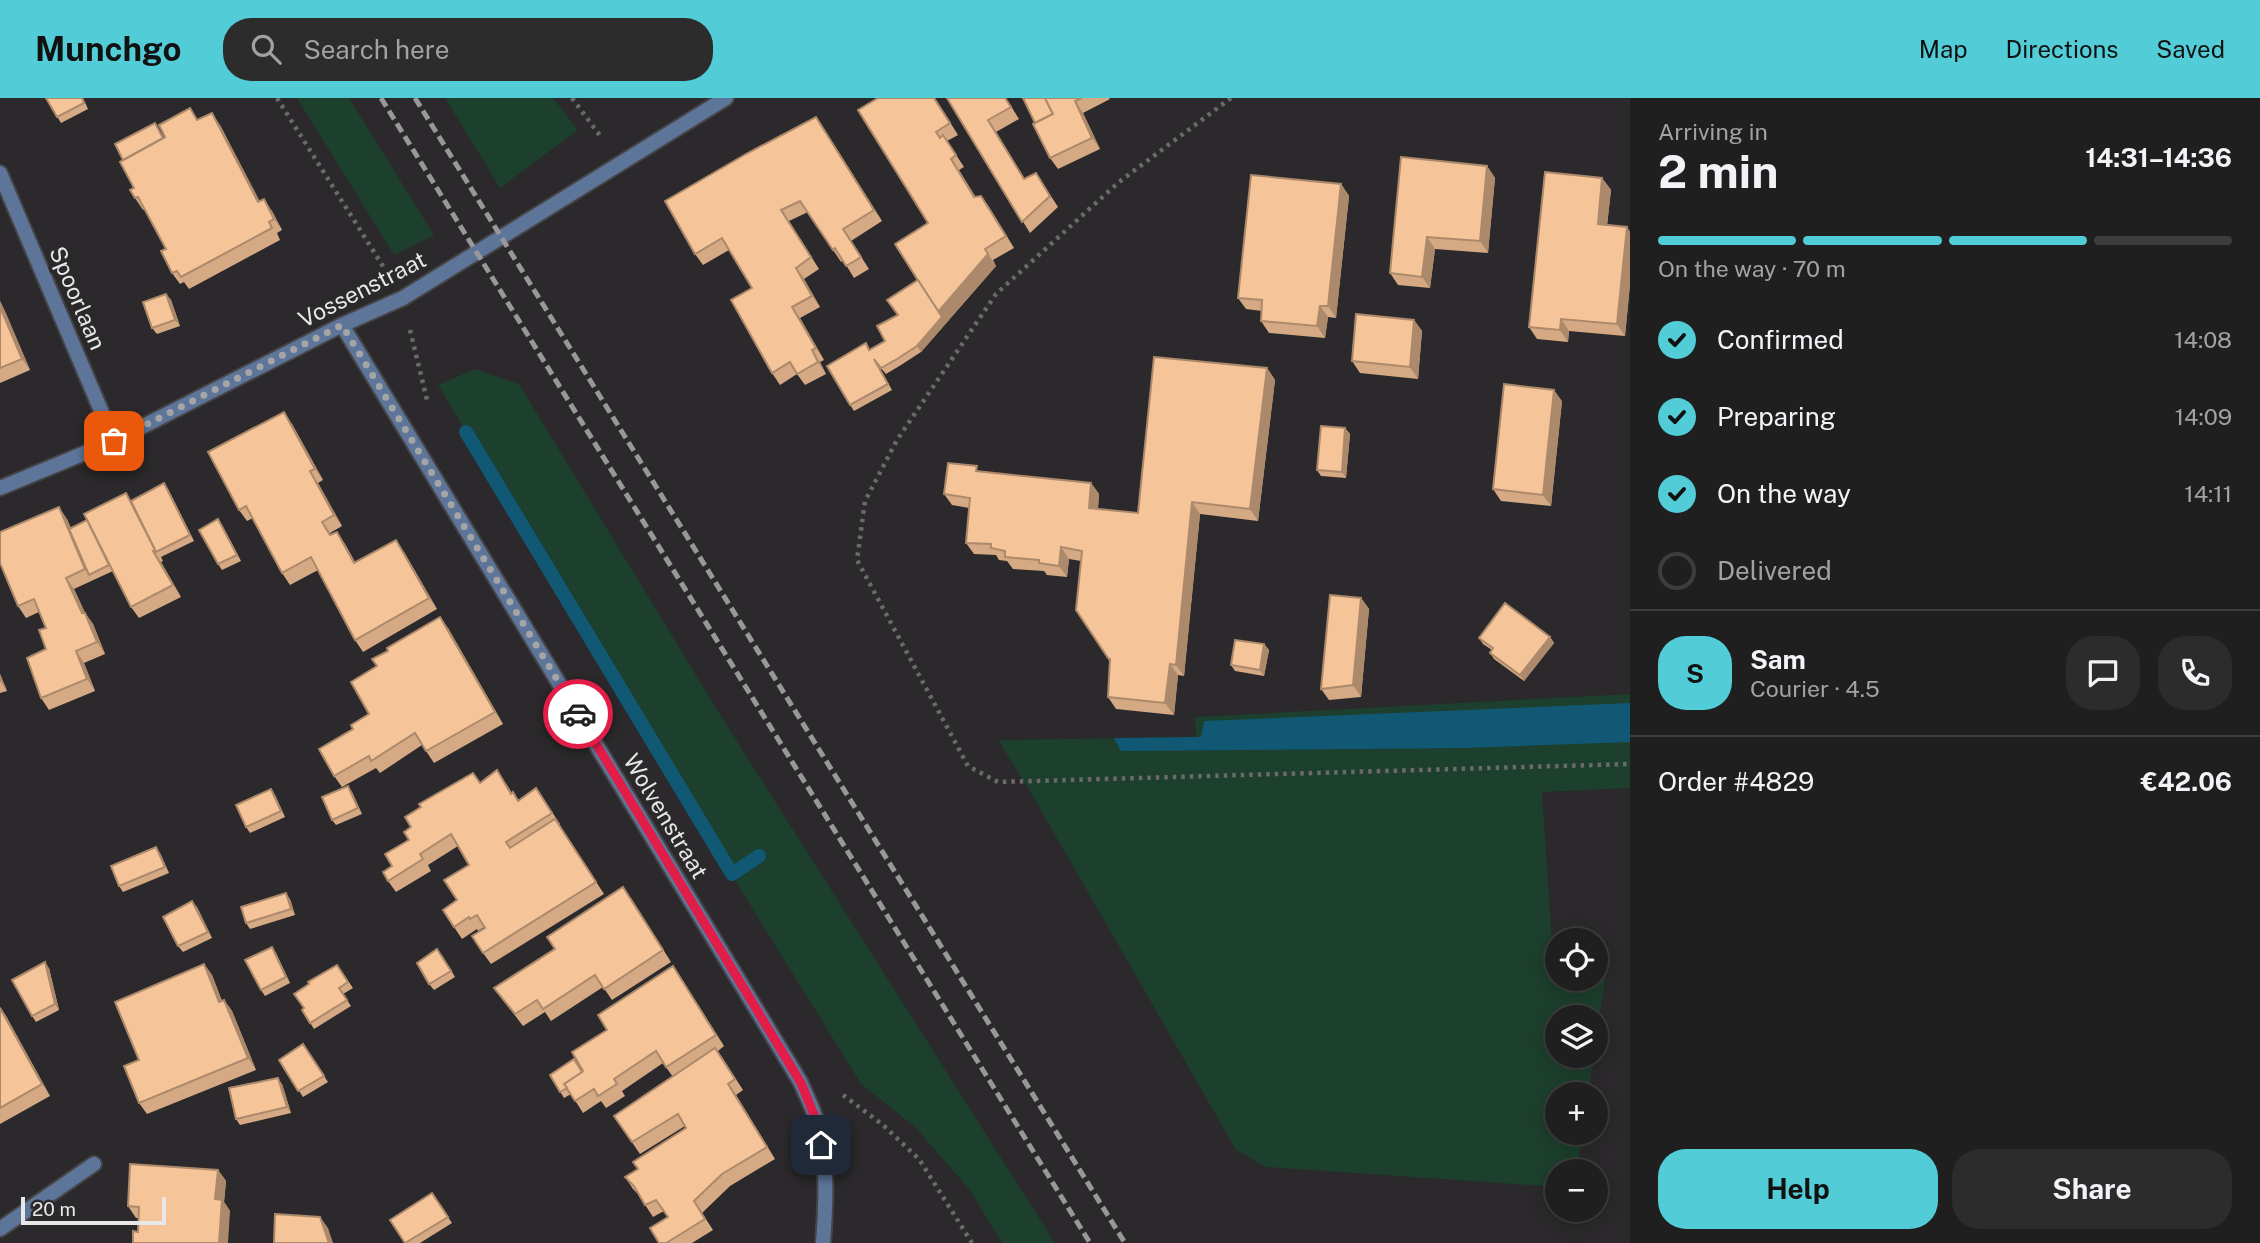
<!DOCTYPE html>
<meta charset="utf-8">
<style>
body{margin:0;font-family:"Public Sans",sans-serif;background:#2d2c2d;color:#f1f3f6;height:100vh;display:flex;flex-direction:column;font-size:26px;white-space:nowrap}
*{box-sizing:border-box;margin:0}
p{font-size:23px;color:#a2a2a5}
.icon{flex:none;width:38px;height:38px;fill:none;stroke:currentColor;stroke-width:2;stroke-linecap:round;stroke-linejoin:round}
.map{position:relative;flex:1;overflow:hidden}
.sheet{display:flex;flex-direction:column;background:#201f20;width:630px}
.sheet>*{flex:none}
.controls{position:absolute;left:1545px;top:830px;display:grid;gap:14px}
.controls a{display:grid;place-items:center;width:63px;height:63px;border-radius:50%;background:#201f20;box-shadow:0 4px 18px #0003,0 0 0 2px #3d3d3e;font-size:35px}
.scale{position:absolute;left:21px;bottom:18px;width:145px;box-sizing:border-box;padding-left:7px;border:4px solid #e9e8e9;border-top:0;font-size:19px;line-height:24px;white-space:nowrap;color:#e9e8e9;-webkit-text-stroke:5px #2b292b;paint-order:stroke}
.pin{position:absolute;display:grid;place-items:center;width:60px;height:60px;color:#fff;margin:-30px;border-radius:14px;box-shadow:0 4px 10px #0006}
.courier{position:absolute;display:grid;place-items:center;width:70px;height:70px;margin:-35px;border:5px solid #e11d48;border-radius:50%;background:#fff;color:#222;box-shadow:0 2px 9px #0007}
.overview em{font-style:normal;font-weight:700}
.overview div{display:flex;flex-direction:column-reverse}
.overview{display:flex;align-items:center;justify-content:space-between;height:119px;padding:0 28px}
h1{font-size:46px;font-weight:700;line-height:52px}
.bar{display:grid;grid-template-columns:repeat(4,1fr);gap:10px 7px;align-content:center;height:84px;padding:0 28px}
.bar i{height:9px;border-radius:5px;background:#3d3d3e}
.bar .on{background:#52ccd6}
.bar p{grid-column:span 4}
.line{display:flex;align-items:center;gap:18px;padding:0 28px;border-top:2px solid #3d3d3e}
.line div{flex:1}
.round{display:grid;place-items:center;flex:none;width:74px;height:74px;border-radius:28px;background:#2d2c2d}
ol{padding:0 28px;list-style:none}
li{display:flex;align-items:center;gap:21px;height:77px}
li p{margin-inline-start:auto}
li .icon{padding:7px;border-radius:50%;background:#52ccd6;color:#111;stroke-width:4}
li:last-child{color:#a2a2a5}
li i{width:38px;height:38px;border:4px solid #3d3d3e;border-radius:50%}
.primary-button{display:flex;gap:14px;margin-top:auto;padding:14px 28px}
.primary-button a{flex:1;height:80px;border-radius:28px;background:#52ccd6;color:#111;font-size:28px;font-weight:700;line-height:80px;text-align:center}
.primary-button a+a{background:#2d2c2d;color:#f1f3f6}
header{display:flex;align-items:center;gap:42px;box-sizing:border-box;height:98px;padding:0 35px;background:#52ccd6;color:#111}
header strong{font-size:33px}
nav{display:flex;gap:38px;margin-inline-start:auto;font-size:24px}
.search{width:490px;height:63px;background:#2d2c2d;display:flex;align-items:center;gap:18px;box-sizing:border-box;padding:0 24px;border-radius:28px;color:#a2a2a5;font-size:26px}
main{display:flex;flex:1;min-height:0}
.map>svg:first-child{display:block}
</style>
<header>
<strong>Munchgo</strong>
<div class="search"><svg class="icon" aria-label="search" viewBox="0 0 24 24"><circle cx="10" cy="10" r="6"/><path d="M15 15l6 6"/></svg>Search here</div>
<nav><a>Map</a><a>Directions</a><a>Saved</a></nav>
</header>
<main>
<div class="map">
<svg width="1630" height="1145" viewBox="0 0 1630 1145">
<rect width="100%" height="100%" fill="#2b292b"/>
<g fill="#1d3f2d">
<path d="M297 0H349L434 137 394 157Z"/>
<path d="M445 0H553L578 32 500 90Z"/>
<path d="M475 271 519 286 719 615 1055 1145H1002L969 1091 915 1029 861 986 720 758 438 287Z"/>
<path d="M1630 596V690L1542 694 1554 877H1557L1558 880H1596V876L1606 875 1596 942V919H1558V957H1594L1588 996H1558V1034H1583L1577 1073H1558L1557 1089 1266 1069 1236 1052 1031 695 998 642 1196 639 1195 619Z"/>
</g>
<path fill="#115875" d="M1630 605V644L1465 650 1121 653 1114 640 1201 639 1204 623Z"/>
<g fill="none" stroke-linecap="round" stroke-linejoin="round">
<path stroke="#115875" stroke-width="14" d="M466 334 732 776 759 758"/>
<defs>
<g id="minor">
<path d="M0 75 114 343"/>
<path d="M342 227 801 985C806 998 814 1011 817 1025 828 1064 826 1105 823 1145"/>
<path d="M0 390 114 343 342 227 403 200 726 0"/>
<path d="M0 1131 94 1066"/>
</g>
</defs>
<use href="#minor" stroke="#464446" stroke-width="18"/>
<g stroke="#6b6a6b" stroke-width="4.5" stroke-dasharray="3.5 5" stroke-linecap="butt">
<path d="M277 0 386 173"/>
<path d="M572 0 601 39"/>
<path d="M1231 0 1119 84 996 196 897 342 865 403 857 462 968 668 998 684 1630 666"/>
<path d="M410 232 427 302"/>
<path d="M843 997 883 1027 919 1061 972 1145"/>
</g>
<use href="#minor" stroke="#5e759a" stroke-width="14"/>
<g stroke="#999899" stroke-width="5" stroke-dasharray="10 5" stroke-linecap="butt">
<path d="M381 0 1090 1145"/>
<path d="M415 0 1125 1145"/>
</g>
</g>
<g fill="#d4a984">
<path d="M46 0H83L88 11 61 25Z"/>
<path d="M935 0 958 37 947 43 964 69 959 72 975 98H981L989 109 1014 150 993 162 996 168 921 254 901 267 886 276 878 267 892 292 854 313 850 307 870 252 885 243 898 217 918 182 928 125Z"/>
<path d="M947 0H1006L1019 21 996 34 1024 81 1036 75 1058 109 1030 135Z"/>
<path d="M1023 0H1109L1110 1 1083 15 1100 51 1058 71 1050 60 1035 25Z"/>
<path d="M198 21 220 27 259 103 272 113 282 132 277 135 280 142 189 191 184 184 180 186 172 175 166 151 145 111 143 112 135 100 134 90 155 25 164 40Z"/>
<path d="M824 31 882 123 851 143 869 171 854 180 843 162 841 164 808 114 789 123 819 171 804 181 820 209 800 220 824 262 820 264 826 276 805 287 797 276 780 287 772 275 752 190 729 152 703 167 695 156Z"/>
<path d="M1487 68 1495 80 1488 155 1435 151 1430 190 1398 187 1390 175Z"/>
<path d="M1602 80 1611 92 1607 127 1627 129 1630 134V186L1625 238 1569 233 1568 244 1537 241 1529 229Z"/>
<path d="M1341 86 1349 98 1336 220 1328 219 1325 240 1269 235 1261 223 1262 213 1246 211 1238 200Z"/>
<path d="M166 196 171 202 180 228 157 236 152 230Z"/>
<path d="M0 203 30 272 0 285Z"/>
<path d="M1414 222 1422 233 1418 281 1360 275 1352 263Z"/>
<path d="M1267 270 1275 282 1258 423 1200 416 1184 578 1178 577 1174 617 1116 611 1108 599 1110 564 1076 512 1081 463 1069 461 1067 479 1047 477 1044 473 1013 471 1007 463 999 462 996 457 974 456 966 445 969 410 952 407 944 396 981 374 1091 385 1099 396 1098 411 1138 415Z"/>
<path d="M1562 303 1551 408 1501 403 1493 391Z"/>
<path d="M292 326 323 382 318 385 342 428 330 435 331 437 345 446 355 464 404 454 437 511 363 554 355 542 318 472 290 487 282 475 253 420 247 423 239 412Z"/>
<path d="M1345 330 1350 336 1346 380 1321 378 1317 372Z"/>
<path d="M168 391 194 443 161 459 163 463 161 464 181 499 139 520 131 509 113 473 74 491 85 515 93 526 105 556 84 565 95 593 49 612 41 600 46 551V530L39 514 26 520 18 508 67 421 71 430 87 422 126 395 131 403Z"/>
<path d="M222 427 241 463 222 472 218 466Z"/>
<path d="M1361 500 1369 511 1361 599 1329 602 1321 591Z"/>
<path d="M448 530 503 626 434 665 422 647 380 675 376 670 342 689 334 678 369 616Z"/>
<path d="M1550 539 1554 545 1524 583 1494 561 1490 555 1492 552 1483 546 1479 540Z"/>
<path d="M1264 546 1269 552 1264 578 1235 573 1231 567Z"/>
<path d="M0 576 7 593 0 595Z"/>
<path d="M505 684 512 695 519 702 536 690 560 726 559 727 604 796 491 866 483 855 484 829 478 833 477 831 462 841 454 829 457 802 469 767 458 748 428 767 431 773 396 794 388 783 392 768 409 742 411 729 421 709 480 685Z"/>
<path d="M352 694 362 716 336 727 332 722Z"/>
<path d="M275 697 285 719 250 735 246 729Z"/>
<path d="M160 755 169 775 123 794 119 788Z"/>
<path d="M631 800 671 864 612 902 603 889 551 923 545 914 523 928 494 890Z"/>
<path d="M290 801 295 817 250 831 246 825Z"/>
<path d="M197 809 212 840 183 854 178 848Z"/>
<path d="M276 855 290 885 265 898 261 892Z"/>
<path d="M442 857 455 879 434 892 429 886Z"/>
<path d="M204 866 212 877 222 903 224 902 232 913 256 972 147 1016 139 1005V962Z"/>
<path d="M337 867 353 890 343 896 351 908 314 931 302 912Z"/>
<path d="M673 868 724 948 718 953 743 992 736 997 775 1061 730 1088 702 1115 713 1132 692 1145H659L668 1119 664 1113 653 1119 638 1096 633 1091 625 1079 638 1071 686 1030 685 1028 640 1056 614 1018 673 979 663 965 622 993 625 998 606 1010 601 1003 583 1015 571 996 564 1000 550 977 582 974 607 932Z"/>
<path d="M49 870 59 912 36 924 32 918Z"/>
<path d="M0 909 6 918 50 998 0 1026Z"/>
<path d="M303 946 328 984 303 999 279 962Z"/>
<path d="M282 986 291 1015 240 1027 236 1021Z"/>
<path d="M218 1072 226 1083 224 1104 230 1113 136 1120 128 1108Z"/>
<path d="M432 1095 452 1125 420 1145H405Z"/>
</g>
<g fill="#ac896b">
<path d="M1075 3 1083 15 1100 51 1092 40Z"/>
<path d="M212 15 220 27 266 115 258 104Z"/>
<path d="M816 19 824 31 882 123 874 112Z"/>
<path d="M988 22 996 34 1032 93 1024 81Z"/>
<path d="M1487 68 1495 80 1488 155 1480 143Z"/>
<path d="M1602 80 1611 92 1606 137 1598 126Z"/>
<path d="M1341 86 1349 98 1336 220 1328 208Z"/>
<path d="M981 98 989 109 1014 150 1006 138Z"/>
<path d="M264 101 272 113 282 132 274 121Z"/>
<path d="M1627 129 1630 134V186L1625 238 1617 226Z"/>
<path d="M1427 139 1435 151 1430 190 1422 179Z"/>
<path d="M985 151 996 168 921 254 917 248 918 182Z"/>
<path d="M796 170 804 181 820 209 812 198Z"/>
<path d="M166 196 171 202 180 228 175 222Z"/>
<path d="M0 203 6 215 30 272 22 261 0 209Z"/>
<path d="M1320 208 1328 219 1325 240 1317 228Z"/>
<path d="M792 209 800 220 824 262 816 250Z"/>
<path d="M1561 221 1569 233 1568 244 1560 232Z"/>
<path d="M1414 222 1422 233 1418 281 1410 269Z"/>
<path d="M812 252 820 264 826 276 818 264Z"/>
<path d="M1267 270 1275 282 1258 423 1250 411Z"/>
<path d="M1554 292 1562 303 1551 408 1543 397Z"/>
<path d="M284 314 292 326 323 382 315 371Z"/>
<path d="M1345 330 1350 336 1346 380 1342 374Z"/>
<path d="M310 373 318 385 342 428 334 417Z"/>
<path d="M164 385 168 391 194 443 190 437Z"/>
<path d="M1091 385 1099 396 1097 422 1089 410Z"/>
<path d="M1192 404 1200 416 1184 578 1176 567Z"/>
<path d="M59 409 67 421 90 476 89 477 85 471Z"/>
<path d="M337 434 345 446 362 477 354 465Z"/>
<path d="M396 442 404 454 437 511 429 500Z"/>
<path d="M1061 449 1069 461 1067 479 1059 468Z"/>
<path d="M153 453 161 464 181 499 173 487Z"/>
<path d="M66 480 74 491 88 521 85 515 93 526 105 556 97 544Z"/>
<path d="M1361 500 1369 511 1361 599 1353 587Z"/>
<path d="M440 519 448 530 503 626 495 614Z"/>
<path d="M1550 539 1554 545 1524 583 1520 577Z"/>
<path d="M1264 546 1269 552 1264 578 1260 572Z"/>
<path d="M76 553 84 565 95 593 87 581Z"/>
<path d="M1170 566 1178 577 1174 617 1165 605Z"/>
<path d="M0 576 7 593 0 583Z"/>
<path d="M348 688 352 694 362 716 358 710Z"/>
<path d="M271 691 275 697 285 719 281 713Z"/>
<path d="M156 749 160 755 169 775 165 769Z"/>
<path d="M286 795 290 801 295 817 291 811Z"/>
<path d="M192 803 197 809 212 840 208 834Z"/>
<path d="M272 849 276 855 290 885 286 879Z"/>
<path d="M45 864 49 870 59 912 55 906Z"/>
<path d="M204 866 212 877 227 916 219 904Z"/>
<path d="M673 868 681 880 724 948 716 937Z"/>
<path d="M224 902 232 913 256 972 248 960Z"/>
<path d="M0 909 6 918 50 998 42 986Z"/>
<path d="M278 980 282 986 291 1015 287 1009Z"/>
<path d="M728 986 736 997 775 1061 767 1049Z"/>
<path d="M218 1072 226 1083 224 1104 230 1113 228 1145H219L215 1101Z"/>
<path d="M320 1119 328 1130 333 1145H329Z"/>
</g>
<g fill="#f6c499" stroke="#ac896b" stroke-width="2">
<path d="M46 0H82L84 5 57 19Z"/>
<path d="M878 0H934L950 25 936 34 940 40 943 37 956 57 951 61 974 99 981 98 1006 138 985 151 988 156 938 214 895 146 928 125 858 12Z"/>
<path d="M947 0H1005L1011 9 988 22 1024 81 1036 75 1050 98 1022 124Z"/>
<path d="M1023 0H1045L1053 16 1035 25Z"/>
<path d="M1045 0H1082L1075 3 1092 40 1050 60 1033 26 1053 16Z"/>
<path d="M190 10 197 22 212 15 258 104 264 101 274 121 269 124 272 130 181 179 177 173 172 175 161 153 166 151 138 99 135 100 130 92 134 90 120 64 165 39 159 27Z"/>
<path d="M816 19 874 112 843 131 861 159 846 168 835 150 833 152 800 103 781 112 811 159 796 170 812 198 792 209 816 250 812 252 818 264 797 276 790 264 772 275 731 202 752 190 722 140 695 156 665 103 746 56Z"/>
<path d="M155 25 163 40 123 62 115 46Z"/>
<path d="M1401 59 1487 68 1480 143 1427 139 1422 179 1390 175Z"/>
<path d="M1545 74 1602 80 1598 126 1627 129 1617 226 1561 221 1560 232 1529 229Z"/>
<path d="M1251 77 1341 86 1328 208H1320L1317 228 1261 223 1262 202 1238 200Z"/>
<path d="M918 182 942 219 917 248 897 261 881 270 874 261 888 286 850 307 827 268 866 245 869 252 885 243 877 228 898 217 887 202Z"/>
<path d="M166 196 175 222 152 230 143 204Z"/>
<path d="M0 209 22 261 0 270Z"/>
<path d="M1356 216 1414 222 1410 269 1352 263Z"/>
<path d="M1154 259 1267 270 1250 411 1192 404 1176 567 1170 566 1165 605 1108 599 1110 561 1108 560 1076 512 1082 453 1061 449 1059 468 1039 465V462L1005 459V453L991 450V446L966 445 970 400 944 396 948 365 977 368 976 373 1091 385 1089 410 1138 415Z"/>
<path d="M1504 286 1554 292 1543 397 1493 391Z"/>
<path d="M284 314 315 371 310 373 334 417 322 424 330 437 337 434 354 465 396 442 429 500 355 542 311 459 282 475 246 408 239 412 208 354Z"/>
<path d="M1321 328 1345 330 1342 374 1317 372Z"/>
<path d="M164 385 190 437 156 454 131 403Z"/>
<path d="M126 395 155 452 153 453 173 487 131 509 84 416Z"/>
<path d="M59 409 85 471 66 480 82 515H85L97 544 76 553 87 581 41 600 27 560 46 551 39 532 46 530 34 501 18 508 0 465V434Z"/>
<path d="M218 421 237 457 218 466 199 432Z"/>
<path d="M87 422 109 467 89 477 69 431Z"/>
<path d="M1330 497 1361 500 1353 587 1321 591Z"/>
<path d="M1505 505 1550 539 1520 577 1490 555 1493 550 1479 540Z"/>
<path d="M440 519 495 614 426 653 415 635 371 663 369 658 334 678 319 651 353 631 351 627 369 616 351 584 377 568 372 561 388 553 387 550Z"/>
<path d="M1235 542 1264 546 1260 572 1231 567Z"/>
<path d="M497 672 511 696 513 694 518 703 536 690 552 715 506 744 510 750 555 721 596 784 483 855 472 838 485 830 477 817 470 821 469 819 454 829 443 812 457 802 444 782 469 767 451 736 420 756 423 761 388 783 383 774 392 768 385 756 409 742 404 734 411 729 405 719 421 709 419 706 473 675 480 685Z"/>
<path d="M348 688 358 710 332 722 322 699Z"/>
<path d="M271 691 281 713 246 729 236 707Z"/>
<path d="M156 749 165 769 119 788 111 768Z"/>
<path d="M623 789 663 852 604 891 595 877 543 911 537 902 515 916 494 890 555 851 547 839Z"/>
<path d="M286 795 291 811 246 825 241 809Z"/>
<path d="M192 803 208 834 178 848 163 819Z"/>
<path d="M272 849 286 879 261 892 245 862Z"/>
<path d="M437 851 451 873 429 886 417 865Z"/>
<path d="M45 864 55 906 32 918 12 882Z"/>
<path d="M204 866 219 904 224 902 248 960 139 1005 124 968 139 962 115 904Z"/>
<path d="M337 867 348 884 339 890 347 902 310 925 302 912 304 910 294 896 309 886 308 884Z"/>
<path d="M673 868 716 937 666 969 656 953 614 981 617 986 598 998 594 991 575 1003 564 986 583 973 572 954 607 932 598 917Z"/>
<path d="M0 910 42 986 0 1010Z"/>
<path d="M303 946 324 978 298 993 279 962Z"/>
<path d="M715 950 735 981 728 986 767 1049 722 1076 694 1103 705 1121 666 1145H659L650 1130 668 1119 656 1102 645 1107 634 1088 625 1079 638 1071 633 1064 686 1030 678 1016 632 1044 614 1018Z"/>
<path d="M574 961 582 974 564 986 567 990 560 994 550 977Z"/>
<path d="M278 980 287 1009 236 1021 229 990Z"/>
<path d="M130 1066 218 1072 215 1101 222 1102 219 1145H133V1133L138 1134 139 1109 128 1108Z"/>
<path d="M432 1095 448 1119 405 1145 390 1122Z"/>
<path d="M275 1116 320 1119 329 1145H274Z"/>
</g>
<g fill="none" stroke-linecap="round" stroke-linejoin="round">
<path stroke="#a6a5a6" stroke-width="7" stroke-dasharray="0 12.6" d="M114 343 342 227 578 616"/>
<path stroke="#e11d48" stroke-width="9" d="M578 616 801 985 817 1024 821 1047"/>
</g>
<g text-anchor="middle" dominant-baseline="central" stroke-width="7" stroke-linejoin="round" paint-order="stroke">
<g font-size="23" fill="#e9e8e9" stroke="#2b292b">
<text transform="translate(362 191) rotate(-27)">Vossenstraat</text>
<text transform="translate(78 200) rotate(67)">Spoorlaan</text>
<text transform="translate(666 718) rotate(59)">Wolvenstraat</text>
</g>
</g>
</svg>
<div class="controls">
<a><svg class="icon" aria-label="locate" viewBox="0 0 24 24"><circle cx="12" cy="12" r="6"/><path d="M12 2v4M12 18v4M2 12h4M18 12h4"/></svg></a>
<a><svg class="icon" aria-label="layers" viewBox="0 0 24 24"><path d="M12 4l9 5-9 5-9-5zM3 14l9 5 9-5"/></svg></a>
<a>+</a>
<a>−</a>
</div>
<div class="scale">20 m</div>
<div class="pin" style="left:114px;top:343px;background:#ea580c"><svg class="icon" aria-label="bag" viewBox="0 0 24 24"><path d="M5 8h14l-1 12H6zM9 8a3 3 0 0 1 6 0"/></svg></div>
<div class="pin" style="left:821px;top:1047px;background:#1f2937"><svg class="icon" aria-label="home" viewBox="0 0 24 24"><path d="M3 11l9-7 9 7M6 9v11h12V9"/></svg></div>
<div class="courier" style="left:578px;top:616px"><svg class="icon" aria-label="car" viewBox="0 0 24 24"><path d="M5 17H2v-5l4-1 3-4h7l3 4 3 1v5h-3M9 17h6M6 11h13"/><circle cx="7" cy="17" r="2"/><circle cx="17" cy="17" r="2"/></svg></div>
</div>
<section class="sheet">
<div class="overview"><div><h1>2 min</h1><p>Arriving in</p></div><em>14:31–14:36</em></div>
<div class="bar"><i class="on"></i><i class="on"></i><i class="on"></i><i></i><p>On the way · 70 m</p></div>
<ol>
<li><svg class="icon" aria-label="check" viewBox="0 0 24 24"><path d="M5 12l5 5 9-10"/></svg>Confirmed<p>14:08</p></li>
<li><svg class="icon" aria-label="check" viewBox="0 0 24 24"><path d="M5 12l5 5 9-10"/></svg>Preparing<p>14:09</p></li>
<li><svg class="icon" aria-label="check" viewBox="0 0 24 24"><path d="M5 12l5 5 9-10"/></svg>On the way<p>14:11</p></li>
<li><i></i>Delivered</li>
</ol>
<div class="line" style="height:126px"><b class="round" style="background:#52ccd6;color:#111">S</b><div><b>Sam</b><p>Courier · 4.5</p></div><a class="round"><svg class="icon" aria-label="chat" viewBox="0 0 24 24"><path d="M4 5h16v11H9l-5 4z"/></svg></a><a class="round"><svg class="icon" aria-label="phone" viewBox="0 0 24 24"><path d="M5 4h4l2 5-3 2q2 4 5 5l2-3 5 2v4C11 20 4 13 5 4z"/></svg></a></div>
<div class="line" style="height:91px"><div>Order #4829</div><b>€42.06</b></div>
<div class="primary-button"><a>Help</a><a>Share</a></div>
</section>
</main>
